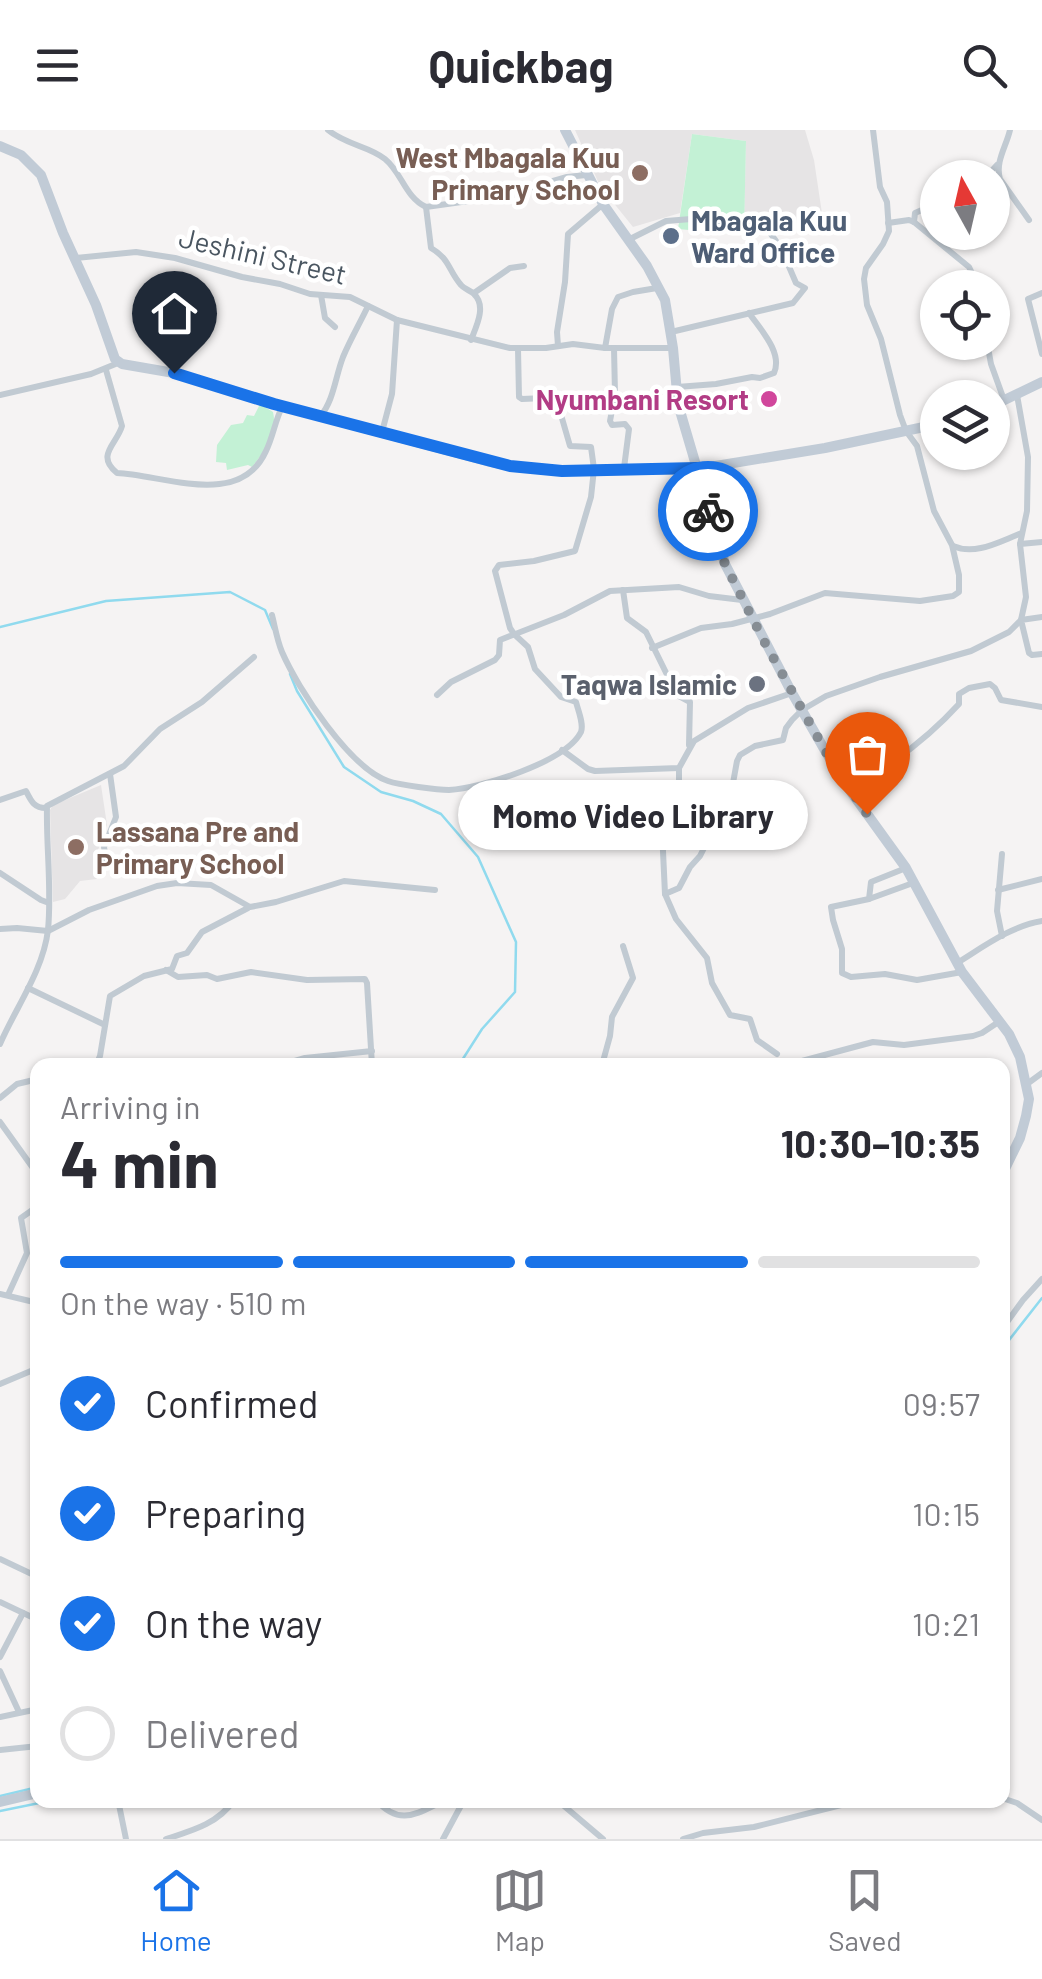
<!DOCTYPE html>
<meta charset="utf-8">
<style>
body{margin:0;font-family:Barlow,sans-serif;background:#f7f7f7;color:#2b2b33;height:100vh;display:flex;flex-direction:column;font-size:38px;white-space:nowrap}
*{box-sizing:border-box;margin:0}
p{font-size:32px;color:#7c7c81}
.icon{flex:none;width:55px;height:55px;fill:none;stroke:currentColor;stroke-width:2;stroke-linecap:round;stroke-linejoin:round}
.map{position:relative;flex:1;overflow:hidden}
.sheet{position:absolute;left:30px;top:928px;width:980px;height:750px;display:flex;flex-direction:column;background:#fff;border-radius:20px;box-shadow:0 2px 8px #0004}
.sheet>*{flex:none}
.needle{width:65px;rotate:352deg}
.fabs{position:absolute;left:920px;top:30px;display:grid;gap:20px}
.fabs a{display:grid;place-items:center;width:90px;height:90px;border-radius:50%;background:#fff;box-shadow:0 2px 8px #0004;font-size:50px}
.pin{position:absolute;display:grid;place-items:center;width:85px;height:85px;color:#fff;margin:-102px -42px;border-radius:50% 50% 50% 0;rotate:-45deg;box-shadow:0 0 10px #0007}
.pin .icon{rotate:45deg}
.courier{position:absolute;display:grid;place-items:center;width:100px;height:100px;margin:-50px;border:8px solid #1a73e8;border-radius:50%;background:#fff;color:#222;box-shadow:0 2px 12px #0007}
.bubble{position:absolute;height:70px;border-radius:35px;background:#fff;box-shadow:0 2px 8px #0004;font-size:32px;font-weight:700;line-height:70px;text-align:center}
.summary em{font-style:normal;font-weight:700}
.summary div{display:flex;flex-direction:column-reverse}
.summary{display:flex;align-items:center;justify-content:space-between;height:170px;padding:0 30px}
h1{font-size:65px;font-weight:700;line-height:75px}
.bar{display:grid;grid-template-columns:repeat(4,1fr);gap:15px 10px;align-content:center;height:120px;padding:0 30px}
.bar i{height:12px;border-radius:8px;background:#e1e1e2}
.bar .on{background:#1a73e8}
.bar p{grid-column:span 4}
ol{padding:0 30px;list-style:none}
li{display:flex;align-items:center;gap:30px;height:110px}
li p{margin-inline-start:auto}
li .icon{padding:10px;border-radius:50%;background:#1a73e8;color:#fff;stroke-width:4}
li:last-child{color:#7c7c81}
li i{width:55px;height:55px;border:5px solid #e1e1e2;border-radius:50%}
header{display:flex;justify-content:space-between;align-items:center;height:130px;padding:0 30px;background:#fff;font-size:45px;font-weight:700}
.dock{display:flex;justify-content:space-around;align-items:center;height:140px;border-top:2px solid #e1e1e2;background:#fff;font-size:28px;color:#7c7c81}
.dock a{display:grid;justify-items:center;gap:5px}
.dock .on{color:#1a73e8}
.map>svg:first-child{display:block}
</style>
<header><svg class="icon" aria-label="menu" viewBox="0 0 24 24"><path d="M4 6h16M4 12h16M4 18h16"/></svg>Quickbag<svg class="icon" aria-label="search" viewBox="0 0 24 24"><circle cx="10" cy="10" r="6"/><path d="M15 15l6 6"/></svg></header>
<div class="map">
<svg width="1042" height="1709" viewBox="0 0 1042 1709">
<rect width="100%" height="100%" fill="#f5f3f3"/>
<g fill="#e6e4e5">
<path d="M575 0H805L814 30 823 90 796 93 793 89 744 96 746 11 692 4 680 83 633 97 600 56Z"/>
<path d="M101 655 107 695 94 731 97 749 80 751 65 769 53 772 50 680 53 675Z"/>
</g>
<g fill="#c3f1d5">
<path d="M692 4 746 11 744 105 678 99Z"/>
<path d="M260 274 273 282C278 304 265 321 252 337L248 335 227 340 226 333 216 332 217 315 231 295 243 293 247 285 254 286Z"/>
</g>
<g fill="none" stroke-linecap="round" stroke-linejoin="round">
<g stroke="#90daee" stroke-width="2.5">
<path d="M0 497 106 471 230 462 265 480 273 499"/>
<path d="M290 544 297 561 344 637 381 662 413 671 441 684 478 727 516 812 515 862 482 899 459 935"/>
<path d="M1002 1219 1042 1168"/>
<path d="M0 1666 38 1657"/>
<path d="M0 1681 54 1670"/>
</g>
<g stroke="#c1cad2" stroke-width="6">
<path d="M328 0C346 15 369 16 385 29 402 43 405 67 426 77L497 67 567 47 586 45"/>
<path d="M1010 0C1006 17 995 32 1000 49L1029 90"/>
<path d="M985 48 997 35"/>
<path d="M426 77 431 118C450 129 448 140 461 155 464 159 470 160 474 164 487 176 476 197 471 210"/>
<path d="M914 92 915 83 938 73"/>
<path d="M888 93 909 90 914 92 969 137 979 158"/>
<path d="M628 110 666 91 704 88 732 97H752L768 100 781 118 796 153 805 158 793 173 671 202"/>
<path d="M76 128 136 122 175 128 242 147 280 154 310 164 350 167 397 190 510 218H546L573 214 605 218H673"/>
<path d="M474 163 510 138 524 136"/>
<path d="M1042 163 1028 169 1042 224"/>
<path d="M321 165 325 188 335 197"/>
<path d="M987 212 991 234 1004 270"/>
<path d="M558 216 557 202 565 152 568 104 602 75"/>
<path d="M605 218 612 179 618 167 633 162 657 158"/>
<path d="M614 218 615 264 610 291 612 295 625 294 629 299 624 338"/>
<path d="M106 240 122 296C117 314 95 325 117 343 164 345 240 379 266 321 273 307 275 291 282 277"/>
<path d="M677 257 716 254 752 247 760 248 774 243C783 223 761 200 749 183"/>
<path d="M0 265 91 244 118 233"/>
<path d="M320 287C334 270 335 248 343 227 350 210 360 193 368 176"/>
<path d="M382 302 392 264 397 190"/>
<path d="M1020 414 1042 412"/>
<path d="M953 416C976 426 1000 411 1022 403"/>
<path d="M623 460 627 488 646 502 677 565 690 572 689 615"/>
<path d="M272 485C275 497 277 510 282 522 298 559 350 638 388 651 399 655 438 660 449 660 481 658 566 632 581 602 584 594 578 580 576 572L561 567 535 539 528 517 514 504 510 498 495 441 499 435 534 431 575 421 591 367 594 339 591 317 570 316 557 271 545 268 522 269 519 267 518 219"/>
<path d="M1042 487 1021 490 1029 523 1032 525 1042 524"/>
<path d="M652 518 701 498 732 494 770 484 825 463 920 471 953 466 959 462V445L952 415 934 381 917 316 906 301 900 285 881 209 867 175 864 149 866 138 883 114 889 101 887 72 880 57 873 0"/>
<path d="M437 565 451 552 495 530 499 525 500 510 564 485 610 461 679 457 709 466 742 470"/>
<path d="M562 620 588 639 595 641 679 638 694 611 748 578 792 563"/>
<path d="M679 638V653L674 675 662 700 665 764 676 789 707 828 712 853 730 885 750 889 757 910 777 924"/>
<path d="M844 652 893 636 894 631C918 614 939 596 959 574V564L969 558 990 554 995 558 1001 570 1042 577"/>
<path d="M0 670 26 661C31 671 34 678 46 678"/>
<path d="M107 736 104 717 116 687 110 644"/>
<path d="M906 738 871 752 869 769 831 777 833 790 842 819V843L851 847 885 844 917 850 962 842"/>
<path d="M0 743 41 770 49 773"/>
<path d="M998 760 1042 749"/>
<path d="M665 764 679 758 690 737 700 726 718 690 725 680 731 664 737 631 740 625 755 616 783 610 786 598 792 590 802 580 826 566 880 547 971 521 1009 502 1021 490 1026 467 1020 414 1027 381 1028 327 1017 265"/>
<path d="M869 769 913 753"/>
<path d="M0 799 17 798 48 801 89 780 157 756 177 753 211 755 250 777 276 772 344 751 435 760"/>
<path d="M1002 806 997 781 1002 724"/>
<path d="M957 833C983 817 1011 796 1042 791"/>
<path d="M166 840 178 847 207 845 217 849 251 842 307 850 365 849 367 853 372 935"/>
<path d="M28 858 105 895"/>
<path d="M0 914C16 877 43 841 48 800 52 759 46 717 47 676L124 636 160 599 202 572 254 527"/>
<path d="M98 931 179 935"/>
<path d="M89 935 97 933 100 926 110 866 144 846 172 839 177 826 187 823 202 802 248 778"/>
<path d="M281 935 305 928 372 921"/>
<path d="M602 935 610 906 612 887 633 848 623 816"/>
<path d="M787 935 873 912 904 915 973 906 982 903 1000 891"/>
<path d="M1027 954 1042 943"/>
<path d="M0 968 17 954 38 949"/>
<path d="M0 992 38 1045"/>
<path d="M0 1164 38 1173"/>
<path d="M8 1165 27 1123 21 1088 38 1076"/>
<path d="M1002 1199 1023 1170 1042 1149"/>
<path d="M0 1254 38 1238"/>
<path d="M0 1429 38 1447"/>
<path d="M0 1472 38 1490"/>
<path d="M0 1527 23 1483"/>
<path d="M0 1541 19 1582"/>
<path d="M0 1587 38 1579"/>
<path d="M0 1620 38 1616"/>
<path d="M1002 1668 1017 1673 1042 1690"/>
<path d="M118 1670 126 1709"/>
<path d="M376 1670C401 1698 418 1682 446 1670"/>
<path d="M557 1670 603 1709"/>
<path d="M166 1709C191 1701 218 1694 234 1670"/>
<path d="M443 1709 464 1670"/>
<path d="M683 1709 703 1703 754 1697 861 1670"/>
</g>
<g stroke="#c1cbd6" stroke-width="10">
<path d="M565 0 603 74 647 136 665 170 673 218 678 274 725 434 792 563 827 624 844 652 906 738 962 842 1009 904 1020 927 1029 969 1026 986 1020 1008 1002 1045"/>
<path d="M0 16 21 25 41 45 63 103 96 175 115 229 122 234 174 243 274 274 487 331 510 336 563 341 697 339 825 318 938 294"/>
<path d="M992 276 1042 252"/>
<path d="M0 1672 38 1663"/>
</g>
</g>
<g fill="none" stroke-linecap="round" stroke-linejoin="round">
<path stroke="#868d94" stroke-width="10" stroke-dasharray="0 18" d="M708 381 725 434 765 513 827 624 867 684"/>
<path stroke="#1a73e8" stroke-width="12" d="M174 243 274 274 510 336 562 341 697 338 708 381"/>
</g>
<g fill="#8d6e63" stroke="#fff" stroke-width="4">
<circle cx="640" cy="43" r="10"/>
<circle cx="76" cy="717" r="10"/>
</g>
<circle fill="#5c6f8a" stroke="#fff" stroke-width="4" cx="671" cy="106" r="10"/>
<circle fill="#d1479c" stroke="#fff" stroke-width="4" cx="769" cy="269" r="10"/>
<circle fill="#6b7280" stroke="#fff" stroke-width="4" cx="757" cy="554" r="10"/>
<g text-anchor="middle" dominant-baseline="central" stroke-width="9" stroke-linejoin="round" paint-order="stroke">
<g font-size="28" font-weight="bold" fill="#785e54" stroke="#fff" text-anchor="end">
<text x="620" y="27">West Mbagala Kuu<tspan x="620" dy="32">Primary School</tspan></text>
<text x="96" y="701" text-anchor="start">Lassana Pre and<tspan x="96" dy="32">Primary School</tspan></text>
</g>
<g font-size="28" font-weight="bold" fill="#4e5e75" stroke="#fff" text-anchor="start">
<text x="691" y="90">Mbagala Kuu<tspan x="691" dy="32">Ward Office</tspan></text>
</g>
<g font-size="28" fill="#4a5661" stroke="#fff">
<text transform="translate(263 125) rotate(13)">Jeshini Street</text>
</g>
<g font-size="28" font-weight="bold" fill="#b23c85" stroke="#fff" text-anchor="end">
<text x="749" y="269">Nyumbani Resort</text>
</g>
<g font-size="28" font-weight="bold" fill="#5b616d" stroke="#fff" text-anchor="end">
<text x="737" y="554">Taqwa Islamic</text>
</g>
</g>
</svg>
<div class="fabs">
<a><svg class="needle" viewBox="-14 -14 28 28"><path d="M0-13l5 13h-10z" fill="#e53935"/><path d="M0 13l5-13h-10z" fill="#7c7c81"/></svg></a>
<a><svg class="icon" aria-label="locate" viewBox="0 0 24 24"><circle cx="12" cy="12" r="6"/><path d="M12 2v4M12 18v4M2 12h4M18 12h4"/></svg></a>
<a><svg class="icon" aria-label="layers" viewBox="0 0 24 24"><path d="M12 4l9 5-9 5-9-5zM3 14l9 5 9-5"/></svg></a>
</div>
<div class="pin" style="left:867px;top:684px;background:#ea580c"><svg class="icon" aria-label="bag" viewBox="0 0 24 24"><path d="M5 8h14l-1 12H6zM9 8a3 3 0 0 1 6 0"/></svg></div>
<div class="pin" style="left:174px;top:243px;background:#1f2937"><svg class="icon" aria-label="home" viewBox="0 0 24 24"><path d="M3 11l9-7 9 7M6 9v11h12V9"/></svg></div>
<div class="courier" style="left:708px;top:381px"><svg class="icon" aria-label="bike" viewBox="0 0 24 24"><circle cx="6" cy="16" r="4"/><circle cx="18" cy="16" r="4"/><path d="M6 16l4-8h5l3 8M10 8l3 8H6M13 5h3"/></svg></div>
<div class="bubble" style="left:458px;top:650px;width:350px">Momo Video Library</div>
<section class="sheet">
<div class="summary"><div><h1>4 min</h1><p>Arriving in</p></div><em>10:30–10:35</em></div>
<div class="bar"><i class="on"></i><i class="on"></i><i class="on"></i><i></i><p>On the way · 510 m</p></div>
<ol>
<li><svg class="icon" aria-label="check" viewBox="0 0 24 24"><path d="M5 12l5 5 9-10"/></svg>Confirmed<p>09:57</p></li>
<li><svg class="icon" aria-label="check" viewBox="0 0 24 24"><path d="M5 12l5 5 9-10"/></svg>Preparing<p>10:15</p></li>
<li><svg class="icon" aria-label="check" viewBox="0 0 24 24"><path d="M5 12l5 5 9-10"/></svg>On the way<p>10:21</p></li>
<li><i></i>Delivered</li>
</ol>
</section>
</div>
<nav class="dock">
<a class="on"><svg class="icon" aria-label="home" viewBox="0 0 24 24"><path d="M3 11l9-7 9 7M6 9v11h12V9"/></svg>Home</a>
<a><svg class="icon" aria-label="map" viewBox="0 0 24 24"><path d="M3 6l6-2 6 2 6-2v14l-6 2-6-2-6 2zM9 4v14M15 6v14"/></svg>Map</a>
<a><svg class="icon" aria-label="saved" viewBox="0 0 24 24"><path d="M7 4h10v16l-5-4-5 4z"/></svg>Saved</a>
</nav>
